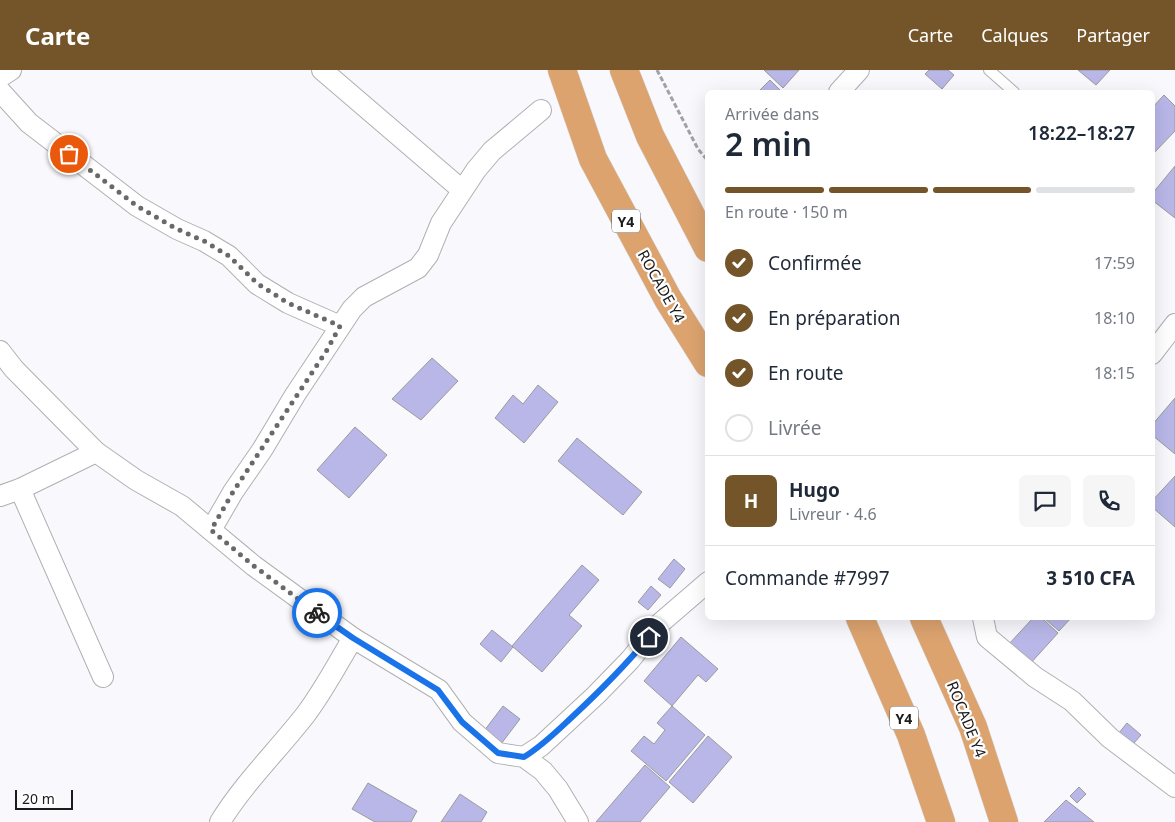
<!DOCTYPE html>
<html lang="fr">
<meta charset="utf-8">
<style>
body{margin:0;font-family:"Noto Sans",sans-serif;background:#f6f6f7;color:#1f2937;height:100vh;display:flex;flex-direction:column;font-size:19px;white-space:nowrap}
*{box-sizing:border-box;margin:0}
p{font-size:16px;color:#747a83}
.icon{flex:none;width:28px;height:28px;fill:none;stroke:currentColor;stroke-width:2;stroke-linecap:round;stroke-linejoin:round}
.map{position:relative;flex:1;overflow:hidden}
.details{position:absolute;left:705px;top:20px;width:450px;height:530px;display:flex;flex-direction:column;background:#fff;border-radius:8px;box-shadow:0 5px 20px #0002}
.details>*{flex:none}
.scale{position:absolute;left:15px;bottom:12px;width:58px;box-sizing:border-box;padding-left:5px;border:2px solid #1b1b1c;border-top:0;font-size:14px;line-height:18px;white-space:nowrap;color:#1b1b1c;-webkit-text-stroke:4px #fff;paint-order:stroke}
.pin{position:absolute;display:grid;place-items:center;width:42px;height:42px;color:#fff;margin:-21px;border:2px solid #fff;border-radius:50%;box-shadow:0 1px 5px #0007}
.courier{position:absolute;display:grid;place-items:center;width:50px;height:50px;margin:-25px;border:4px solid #1a73e8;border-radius:50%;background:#fff;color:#222;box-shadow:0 1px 6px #0007}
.head em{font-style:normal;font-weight:600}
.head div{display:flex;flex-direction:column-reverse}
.head{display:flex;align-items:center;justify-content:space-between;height:85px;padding:0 20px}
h1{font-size:32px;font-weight:600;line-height:38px}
.bar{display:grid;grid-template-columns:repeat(4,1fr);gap:8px 5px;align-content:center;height:60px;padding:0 20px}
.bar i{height:6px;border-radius:4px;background:#e0e1e3}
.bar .selected{background:#735529}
.bar p{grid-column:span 4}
.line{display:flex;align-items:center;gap:12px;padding:0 20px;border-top:1px solid #e0e1e3}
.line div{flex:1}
.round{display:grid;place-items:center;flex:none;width:52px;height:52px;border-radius:8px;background:#f6f6f7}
ol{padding:0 20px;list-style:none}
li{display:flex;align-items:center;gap:15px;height:55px}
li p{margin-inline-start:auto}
li .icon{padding:5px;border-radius:50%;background:#735529;color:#fff;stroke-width:4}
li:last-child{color:#747a83}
li i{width:28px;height:28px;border:2px solid #e0e1e3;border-radius:50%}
header{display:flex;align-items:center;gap:30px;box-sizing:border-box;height:70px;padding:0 25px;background:#735529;color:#fff}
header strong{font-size:24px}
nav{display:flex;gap:28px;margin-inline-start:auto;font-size:18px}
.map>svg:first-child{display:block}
</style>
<header>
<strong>Carte</strong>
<nav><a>Carte</a><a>Calques</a><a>Partager</a></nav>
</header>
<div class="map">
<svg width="1175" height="752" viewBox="0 0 1175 752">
<rect width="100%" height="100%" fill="#f9f9fd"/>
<g fill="#b8b7e8" stroke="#9a9a9e">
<path d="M764 0H799L783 18Z"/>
<path d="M929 0H948L954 5 942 19 925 4Z"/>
<path d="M1078 0H1110L1096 15Z"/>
<path d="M770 10 782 22H758Z"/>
<path d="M1164 25 1175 36V61L1152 85V38Z"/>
<path d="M1175 96V148L1152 130V124Z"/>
<path d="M432 288 458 311 421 350 392 329Z"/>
<path d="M538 315 558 332 524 373 495 348 513 325 523 334Z"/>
<path d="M1175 328V384L1152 365V355Z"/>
<path d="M355 357 387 385 349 428 317 400Z"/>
<path d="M577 368 642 422 623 445 558 391Z"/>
<path d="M1175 406V457L1152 437V431Z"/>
<path d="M674 489 685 499 670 518 658 509Z"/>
<path d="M582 495 599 510 569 545 582 556 542 602 512 576Z"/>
<path d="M651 516 661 525 648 540 638 532Z"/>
<path d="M1033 548H1042L1058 563 1029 595 1008 575Z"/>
<path d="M1044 548H1071L1059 561Z"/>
<path d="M492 560 513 577 501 592 480 574Z"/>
<path d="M681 567 718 599 706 612 698 605 672 636 644 611Z"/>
<path d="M503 636 520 649 501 674 484 661Z"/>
<path d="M672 636 705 665 666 711 631 681 644 666 654 674 665 660 657 653Z"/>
<path d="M1127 653 1141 665 1127 681 1114 669Z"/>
<path d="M708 666 732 687 693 733 669 712Z"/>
<path d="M645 695 670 717 640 752H596Z"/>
<path d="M368 713 417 741 411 752H375L352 739Z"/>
<path d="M1079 717 1086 724 1077 733 1070 726Z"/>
<path d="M460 724 487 742 481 752H441Z"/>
<path d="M1066 730 1094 752H1044Z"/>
</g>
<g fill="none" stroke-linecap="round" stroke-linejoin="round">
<defs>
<path id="lane" d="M989 0 1014 22"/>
<g id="street">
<path d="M322 0 462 120"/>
<path d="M0 7 11 0"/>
<path d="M0 21 29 53 137 136 177 159 204 171 229 186 257 214 288 233 340 256"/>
<path d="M839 22 859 0"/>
<path d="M0 281 14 299 96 382 136 410 182 436 254 496 353 568 439 620 462 652 498 683 524 687 543 701 558 719 578 752"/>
<path d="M1152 284 1175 254"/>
<path d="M20 419 103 607"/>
<path d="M0 426 20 419 96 382"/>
<path d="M211 460 233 422 262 380 295 325 352 239 364 227 418 198 428 185 441 153 476 100 492 81 541 40"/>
<path d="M983 548 987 567 1035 607 1072 631 1110 668 1175 717"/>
<path d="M524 687 541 676 596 625 630 590 658 555 708 512"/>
<path d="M220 752C244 713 278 680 306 644 324 620 338 593 353 568"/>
</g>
<g id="highway">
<path d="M562 0 593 89 668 229 708 293"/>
<path d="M624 0 650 66 708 178"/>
<path d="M860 548 911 665 941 752"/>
<path d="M924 548 973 657 1004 752"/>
</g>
</defs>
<use href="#lane" stroke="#b0b0b3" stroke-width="12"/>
<use href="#street" stroke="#b0b0b3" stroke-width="22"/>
<use href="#highway" stroke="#d6d6d6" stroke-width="29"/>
<path stroke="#a2a2a5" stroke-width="3" stroke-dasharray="5 2.5" stroke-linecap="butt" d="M657 0 698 79 708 91"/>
<use href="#lane" stroke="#fff" stroke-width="10"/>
<use href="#street" stroke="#fff" stroke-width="20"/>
<use href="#highway" stroke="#dca36f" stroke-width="28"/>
</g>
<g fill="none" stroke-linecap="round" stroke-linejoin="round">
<path stroke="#69696b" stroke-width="5" stroke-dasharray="0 9" d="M69 84 137 136 177 159 204 171 229 186 258 214 288 233 340 256 327 280 233 422 211 460 254 496 317 543"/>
<path stroke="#1a73e8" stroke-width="6" d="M317 543 353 568 438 620 462 652 498 683 524 687C542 676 556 662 571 648 599 622 625 596 649 567"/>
</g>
<g text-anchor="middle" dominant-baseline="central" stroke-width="4.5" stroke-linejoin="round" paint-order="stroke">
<g fill="#fff" stroke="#5f5f60" stroke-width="1">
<rect x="612" y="139.5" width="28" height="23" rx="4"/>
<rect x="890" y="636.5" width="28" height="23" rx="4"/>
</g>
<g font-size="14" font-weight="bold" fill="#1b1b1c">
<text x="626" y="151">Y4</text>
<text x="904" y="648">Y4</text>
</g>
<g font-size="15" fill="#1b1b1c" stroke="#fff">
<text transform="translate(662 216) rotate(61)">ROCADE Y4</text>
<text transform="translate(967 649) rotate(68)">ROCADE Y4</text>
</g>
</g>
</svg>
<div class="scale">20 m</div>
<div class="pin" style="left:69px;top:84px;background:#ea580c"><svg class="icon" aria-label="bag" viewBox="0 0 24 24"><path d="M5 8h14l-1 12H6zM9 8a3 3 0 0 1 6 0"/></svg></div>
<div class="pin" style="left:649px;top:567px;background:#1f2937"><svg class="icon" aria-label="home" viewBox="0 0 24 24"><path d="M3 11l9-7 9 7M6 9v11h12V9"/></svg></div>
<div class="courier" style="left:317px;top:543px"><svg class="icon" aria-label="bike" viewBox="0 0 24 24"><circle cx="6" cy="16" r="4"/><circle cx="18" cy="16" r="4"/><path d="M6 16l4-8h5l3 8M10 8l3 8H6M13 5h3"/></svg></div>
<section class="details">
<div class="head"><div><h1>2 min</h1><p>Arrivée dans</p></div><em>18:22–18:27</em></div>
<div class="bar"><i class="selected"></i><i class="selected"></i><i class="selected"></i><i></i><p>En route · 150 m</p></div>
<ol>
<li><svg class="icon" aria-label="check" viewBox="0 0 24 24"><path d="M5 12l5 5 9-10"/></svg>Confirmée<p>17:59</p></li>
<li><svg class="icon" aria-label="check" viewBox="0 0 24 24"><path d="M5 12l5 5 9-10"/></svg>En préparation<p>18:10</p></li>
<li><svg class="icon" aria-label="check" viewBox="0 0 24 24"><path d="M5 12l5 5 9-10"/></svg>En route<p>18:15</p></li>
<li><i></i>Livrée</li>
</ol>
<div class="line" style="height:90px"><b class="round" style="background:#735529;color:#fff">H</b><div><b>Hugo</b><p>Livreur · 4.6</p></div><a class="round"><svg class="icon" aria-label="chat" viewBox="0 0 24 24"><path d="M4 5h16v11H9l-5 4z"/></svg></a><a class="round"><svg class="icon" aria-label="phone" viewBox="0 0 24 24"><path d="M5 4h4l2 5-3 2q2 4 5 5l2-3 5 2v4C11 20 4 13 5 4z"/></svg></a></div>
<div class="line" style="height:65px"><div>Commande #7997</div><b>3 510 CFA</b></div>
</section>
</div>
